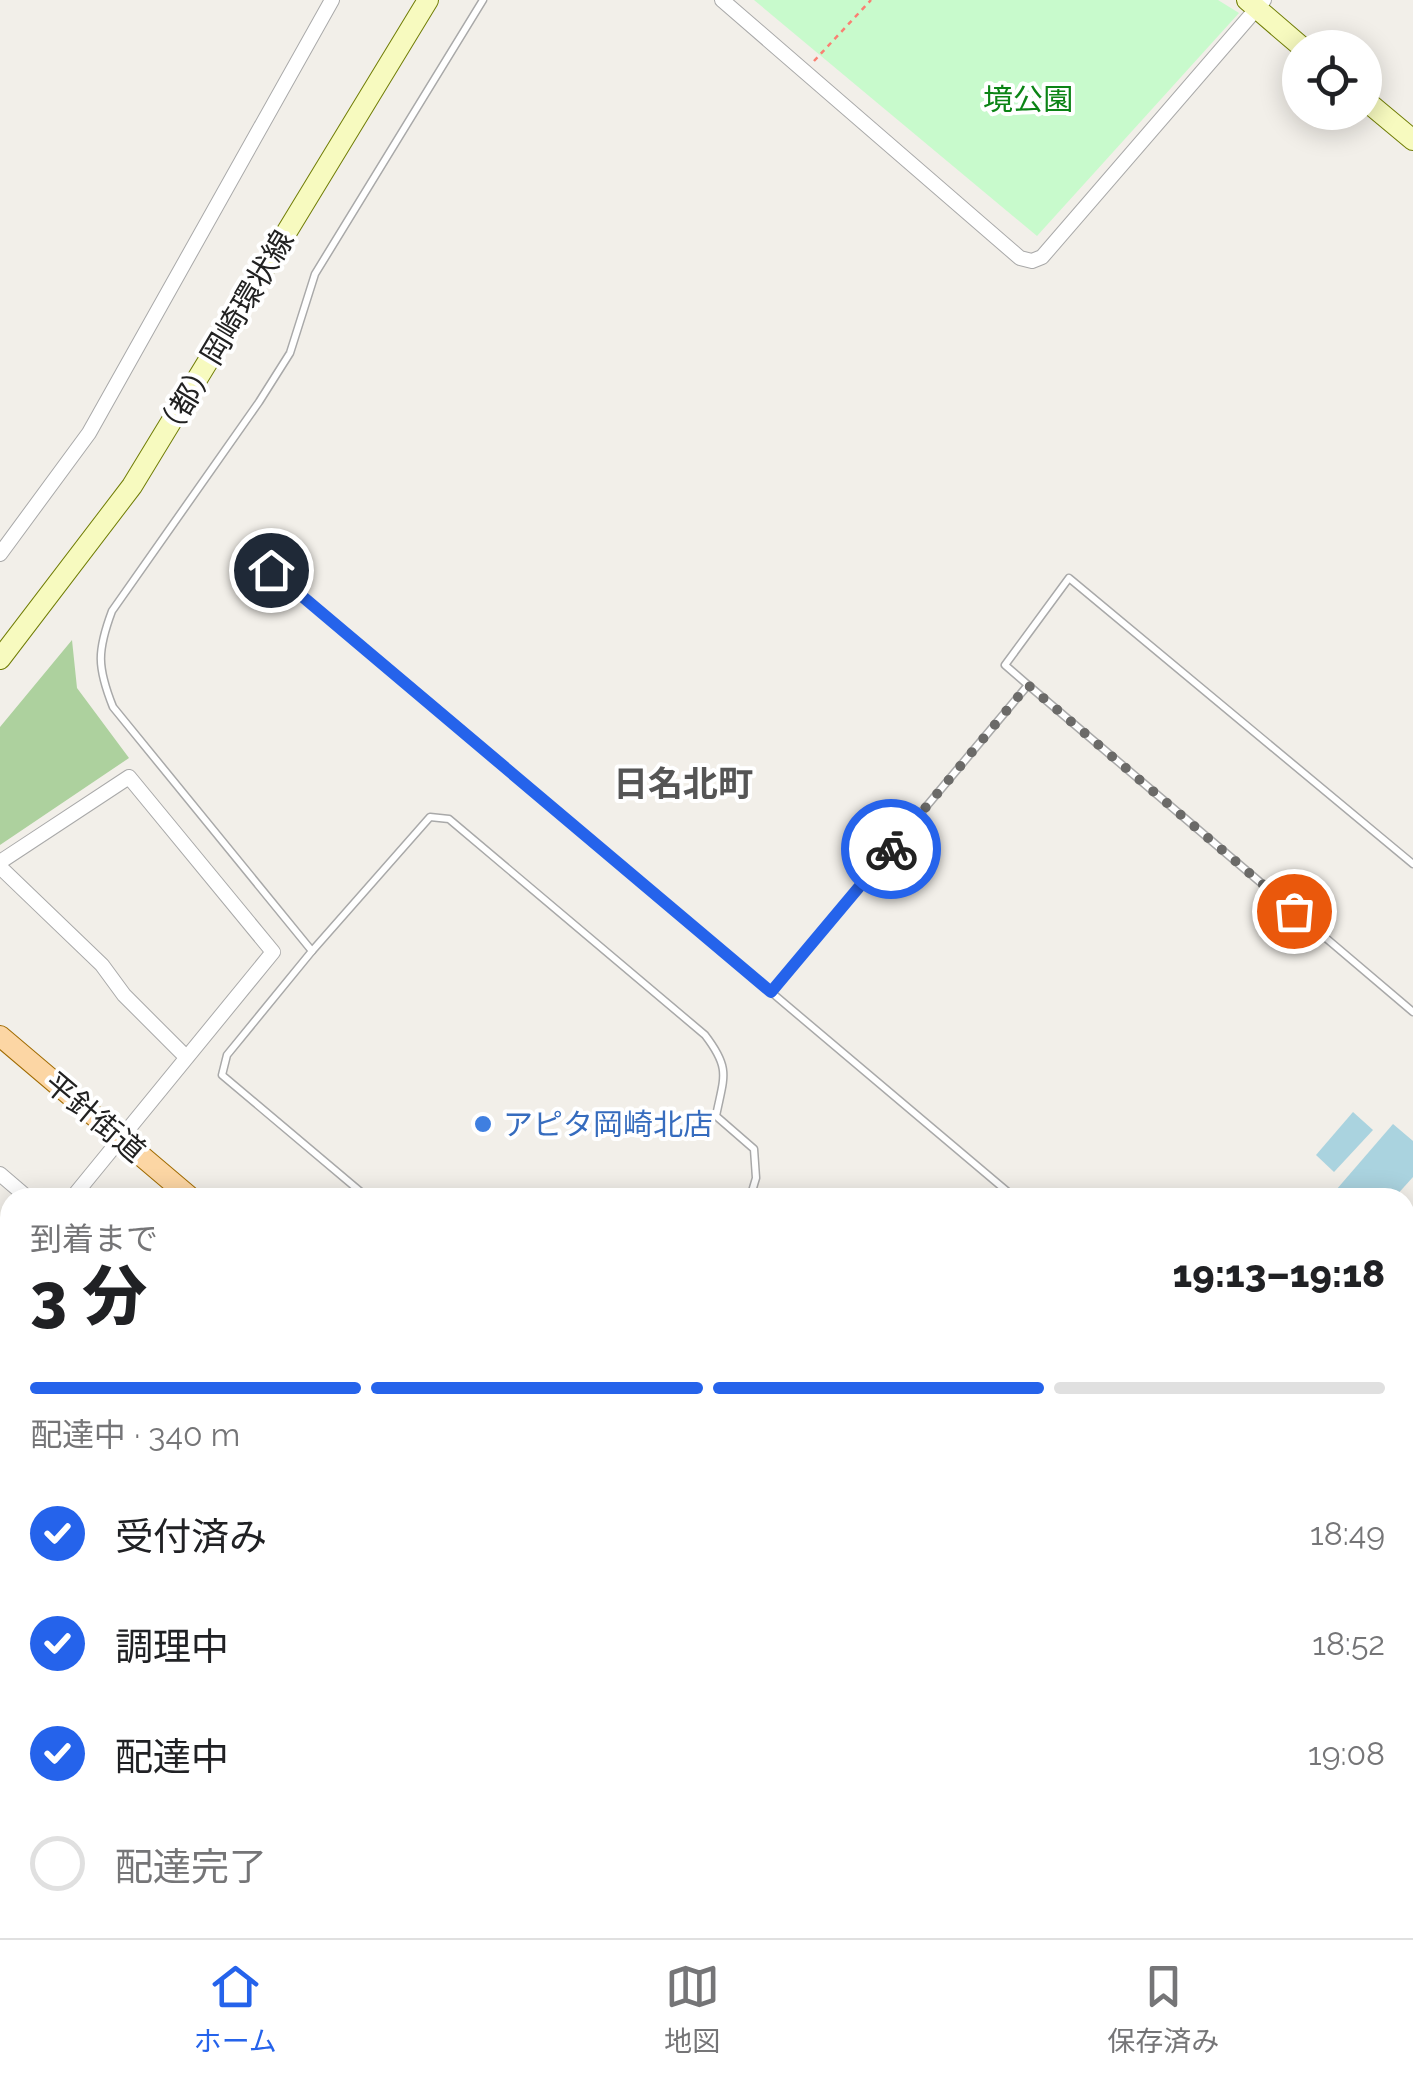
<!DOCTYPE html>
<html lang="ja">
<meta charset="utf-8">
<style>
body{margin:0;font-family:Raleway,"Noto Sans JP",sans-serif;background:#f6f6f6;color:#202124;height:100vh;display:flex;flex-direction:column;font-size:38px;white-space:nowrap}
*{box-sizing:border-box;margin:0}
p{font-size:32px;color:#757577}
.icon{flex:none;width:55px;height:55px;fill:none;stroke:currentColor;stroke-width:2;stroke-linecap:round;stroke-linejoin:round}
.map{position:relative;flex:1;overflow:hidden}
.side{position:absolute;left:0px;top:1188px;width:1415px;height:752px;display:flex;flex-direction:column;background:#fff;border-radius:30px 30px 0 0;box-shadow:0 5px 25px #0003}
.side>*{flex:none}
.fabs{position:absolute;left:1282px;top:30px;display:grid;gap:20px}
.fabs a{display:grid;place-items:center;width:100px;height:100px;border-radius:50%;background:#fff;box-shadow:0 5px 25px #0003;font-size:50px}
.pin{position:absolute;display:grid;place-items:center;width:85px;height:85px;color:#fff;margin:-42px;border:5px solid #fff;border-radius:50%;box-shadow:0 2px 10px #0007}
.courier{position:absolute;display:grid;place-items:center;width:100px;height:100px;margin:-50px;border:8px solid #2563eb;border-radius:50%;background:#fff;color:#222;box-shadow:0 2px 12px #0007}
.summary em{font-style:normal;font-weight:800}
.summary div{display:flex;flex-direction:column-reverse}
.summary{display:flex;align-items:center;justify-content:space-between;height:170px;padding:0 30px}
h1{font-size:65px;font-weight:800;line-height:75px}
.bar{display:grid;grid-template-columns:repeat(4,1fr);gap:15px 10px;align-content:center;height:120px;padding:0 30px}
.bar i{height:12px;border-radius:8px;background:#e0e0e0}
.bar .selected{background:#2563eb}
.bar p{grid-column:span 4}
ol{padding:0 30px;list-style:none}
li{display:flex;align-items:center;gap:30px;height:110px}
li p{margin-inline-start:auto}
li .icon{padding:10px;border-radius:50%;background:#2563eb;color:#fff;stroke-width:4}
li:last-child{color:#757577}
li i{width:55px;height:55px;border:5px solid #e0e0e0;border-radius:50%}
.tabs{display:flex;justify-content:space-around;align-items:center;height:140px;border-top:2px solid #e0e0e0;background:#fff;font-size:28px;color:#757577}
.tabs a{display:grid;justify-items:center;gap:5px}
.tabs .selected{color:#2563eb}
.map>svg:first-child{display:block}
</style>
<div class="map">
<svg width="1413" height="1938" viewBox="0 0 1413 1938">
<rect width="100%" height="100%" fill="#f2efe9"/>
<path fill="#add19e" d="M72 640 77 688 129 758 0 845V727Z"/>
<path fill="#c8facc" d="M754 0H1218L1239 13 1037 236Z"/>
<g fill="#aad3df">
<path d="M1353 1112 1373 1130 1334 1172 1316 1155Z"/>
<path d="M1393 1124 1413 1141V1177L1395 1197H1330Z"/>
</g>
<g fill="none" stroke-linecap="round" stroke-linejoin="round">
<path stroke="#aad3df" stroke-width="30" d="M1405 1420 1413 1407"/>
<defs>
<g id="lane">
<path d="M271 570 1015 1198"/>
<path d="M1028 685 1413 1012"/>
<path d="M312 951 430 817 449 819 705 1035C731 1069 724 1076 716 1116L754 1149 756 1178 750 1198"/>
<path d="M771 992 1028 685 1005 665 1069 578 1413 864"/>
<path d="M368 1198 222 1075 227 1055 312 951 113 707C97 667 97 651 112 611L259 402 290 353 315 274 483 0"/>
</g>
<g id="street">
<path d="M722 0 1020 258 1032 261 1042 257 1264 0"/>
<path d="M0 554 89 433 332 0"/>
<path d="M0 862 129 777 273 952 72 1198"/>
<path d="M0 867 102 965 124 995 186 1057"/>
<path d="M0 1174 28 1198"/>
<path d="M0 1285 10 1272"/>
<path d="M1405 1369 1413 1356"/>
<path d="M1405 1455 1413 1443"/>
<path d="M1405 1713 1413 1720"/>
<path d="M0 1747 10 1735"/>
<path d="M0 1757 10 1766"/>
<path d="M1405 1914 1413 1903"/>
<path d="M201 1930 210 1938"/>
<path d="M517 1930 526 1938"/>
<path d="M643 1930 652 1938"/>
<path d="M783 1930 792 1938"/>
<path d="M399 1938 406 1930"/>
<path d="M589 1938 596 1930"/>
<path d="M1387 1938 1393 1930"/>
</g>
<g id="secondary">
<path d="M1247 0 1303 48"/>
<path d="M1365 100 1413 140"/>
<path d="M0 659 132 486 428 0"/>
</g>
<g id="primary">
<path d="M0 1036 191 1198"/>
<path d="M1055 1930 1065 1938"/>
</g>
</defs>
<use href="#lane" stroke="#a9a9a9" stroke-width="9"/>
<use href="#street" stroke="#a9a9a9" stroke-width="16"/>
<use href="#secondary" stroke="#707d05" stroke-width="22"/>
<use href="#primary" stroke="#a06b00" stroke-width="22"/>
<g stroke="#fa8072" stroke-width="2.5" stroke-dasharray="5 5" stroke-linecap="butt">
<path d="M814 61 871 0"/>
<path d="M1098 1938 1103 1930"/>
</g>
<use href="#lane" stroke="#fff" stroke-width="6"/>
<use href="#street" stroke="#fff" stroke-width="14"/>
<use href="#secondary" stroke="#f7fabf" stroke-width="20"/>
<use href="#primary" stroke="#fcd6a4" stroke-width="20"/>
</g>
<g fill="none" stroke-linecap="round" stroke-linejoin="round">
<path stroke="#6b6a68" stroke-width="10" stroke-dasharray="0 18" d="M891 849 1028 685 1294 911"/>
<path stroke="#2563eb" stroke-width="12" d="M271 570 771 992 891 849"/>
</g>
<circle fill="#3f7fe0" stroke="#fff" stroke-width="4" cx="483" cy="1124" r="10"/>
<g text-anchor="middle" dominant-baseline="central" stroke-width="8" stroke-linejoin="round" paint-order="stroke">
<g font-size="30" fill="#0c8416" stroke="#fff">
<text x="1028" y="99">境公園</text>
</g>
<g font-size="30" fill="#222" stroke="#fff">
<text transform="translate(224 336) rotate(-59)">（都）岡崎環状線</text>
<text transform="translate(95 1117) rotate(40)">平針街道</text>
</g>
<g font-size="30" fill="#366cbe" stroke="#fff" text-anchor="start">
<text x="503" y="1124">アピタ岡崎北店</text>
</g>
<g font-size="35" font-weight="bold" fill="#555" stroke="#fff">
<text x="683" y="783">日名北町</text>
</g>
</g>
</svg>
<div class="fabs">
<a><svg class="icon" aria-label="locate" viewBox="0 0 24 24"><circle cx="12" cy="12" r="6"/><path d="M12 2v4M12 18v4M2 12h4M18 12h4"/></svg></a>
</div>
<div class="pin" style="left:1294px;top:911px;background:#ea580c"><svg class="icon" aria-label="bag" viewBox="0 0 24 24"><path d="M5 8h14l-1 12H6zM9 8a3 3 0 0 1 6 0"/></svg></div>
<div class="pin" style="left:271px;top:570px;background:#1f2937"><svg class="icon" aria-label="home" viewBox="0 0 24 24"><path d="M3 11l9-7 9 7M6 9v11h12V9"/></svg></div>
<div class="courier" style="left:891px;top:849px"><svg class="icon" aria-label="bike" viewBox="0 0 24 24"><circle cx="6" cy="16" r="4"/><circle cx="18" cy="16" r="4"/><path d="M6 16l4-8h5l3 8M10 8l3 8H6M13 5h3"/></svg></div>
<section class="side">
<div class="summary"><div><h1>3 分</h1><p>到着まで</p></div><em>19:13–19:18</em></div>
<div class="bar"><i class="selected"></i><i class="selected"></i><i class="selected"></i><i></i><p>配達中 · 340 m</p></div>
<ol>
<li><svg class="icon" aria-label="check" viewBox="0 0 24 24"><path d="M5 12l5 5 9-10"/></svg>受付済み<p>18:49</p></li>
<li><svg class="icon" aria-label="check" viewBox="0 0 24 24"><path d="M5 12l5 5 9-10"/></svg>調理中<p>18:52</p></li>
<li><svg class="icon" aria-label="check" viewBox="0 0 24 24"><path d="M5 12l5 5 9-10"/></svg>配達中<p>19:08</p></li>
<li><i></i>配達完了</li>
</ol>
</section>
</div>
<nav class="tabs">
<a class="selected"><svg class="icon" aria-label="home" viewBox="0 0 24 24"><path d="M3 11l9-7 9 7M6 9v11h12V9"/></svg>ホーム</a>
<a><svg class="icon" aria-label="map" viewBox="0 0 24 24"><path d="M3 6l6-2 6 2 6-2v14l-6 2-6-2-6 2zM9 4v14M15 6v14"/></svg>地図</a>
<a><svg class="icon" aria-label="saved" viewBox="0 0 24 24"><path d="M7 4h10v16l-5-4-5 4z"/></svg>保存済み</a>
</nav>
